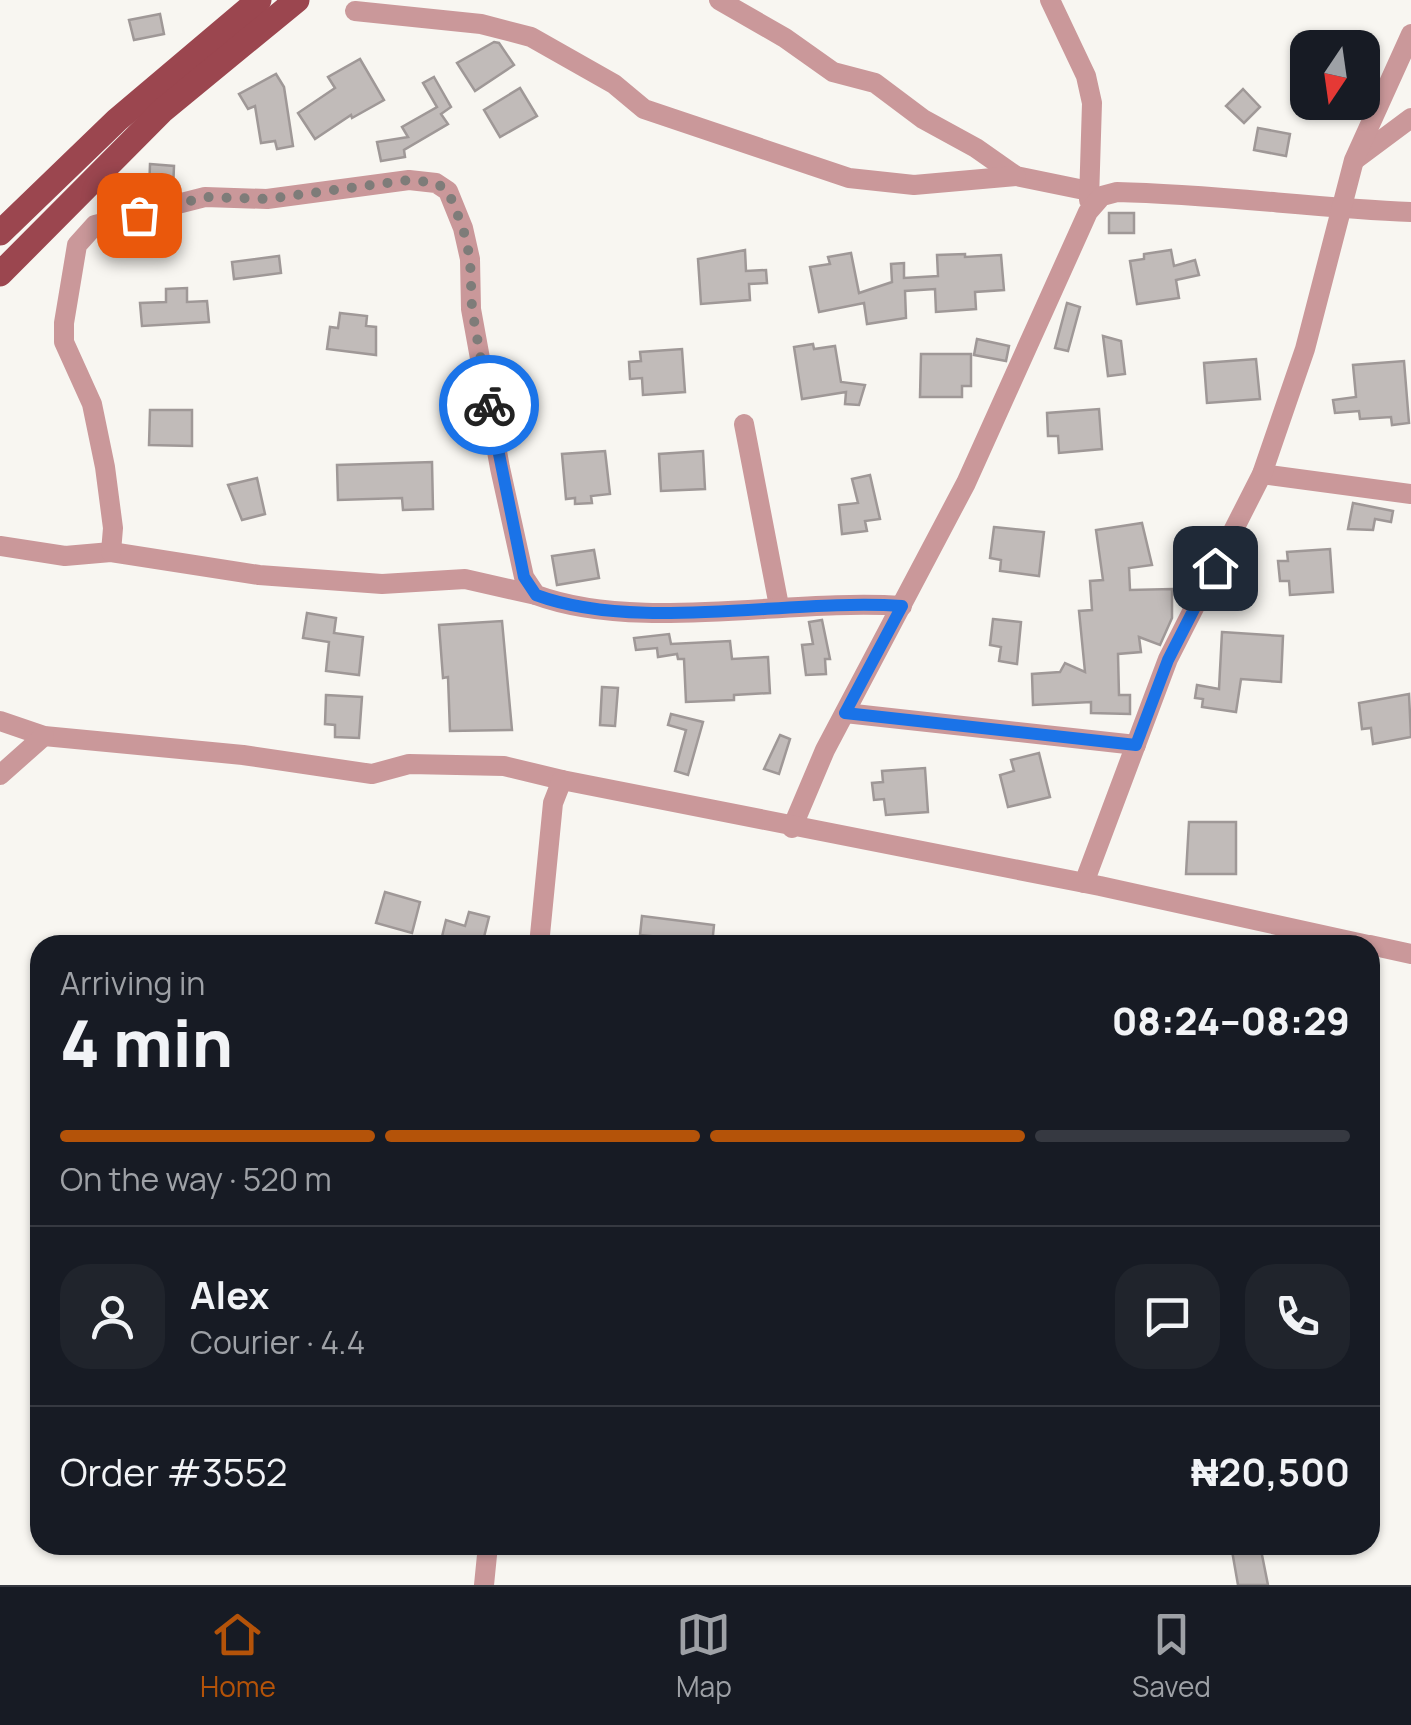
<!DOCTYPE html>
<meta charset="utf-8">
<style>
body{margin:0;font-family:Manrope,sans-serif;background:#20242c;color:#f1f3f6;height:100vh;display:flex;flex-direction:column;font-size:38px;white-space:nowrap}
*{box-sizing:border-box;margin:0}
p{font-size:32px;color:#9ea1a6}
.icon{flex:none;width:55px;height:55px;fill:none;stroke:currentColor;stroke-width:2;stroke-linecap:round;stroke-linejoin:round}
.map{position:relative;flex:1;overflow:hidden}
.details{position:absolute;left:30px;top:935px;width:1350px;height:620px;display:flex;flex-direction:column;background:#171b24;border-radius:30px;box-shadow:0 2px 8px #0004}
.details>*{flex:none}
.needle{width:65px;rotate:193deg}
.tools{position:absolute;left:1290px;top:30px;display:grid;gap:20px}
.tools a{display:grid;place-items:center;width:90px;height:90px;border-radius:20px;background:#171b24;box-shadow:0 2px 8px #0004;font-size:50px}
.pin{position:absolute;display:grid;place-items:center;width:85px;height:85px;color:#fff;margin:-42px;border-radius:20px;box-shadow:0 5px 15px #0006}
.courier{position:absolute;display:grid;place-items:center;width:100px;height:100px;margin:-50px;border:8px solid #1a73e8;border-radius:50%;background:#fff;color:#222;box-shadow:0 2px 12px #0007}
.headline em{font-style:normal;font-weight:800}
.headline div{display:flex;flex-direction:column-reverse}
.headline{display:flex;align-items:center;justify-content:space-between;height:170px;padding:0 30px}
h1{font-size:65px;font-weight:800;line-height:75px}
.bar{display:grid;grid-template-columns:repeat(4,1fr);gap:15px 10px;align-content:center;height:120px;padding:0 30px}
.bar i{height:12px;border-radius:8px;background:#363941}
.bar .selected{background:#b45309}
.bar p{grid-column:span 4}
.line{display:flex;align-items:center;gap:25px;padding:0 30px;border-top:2px solid #363941}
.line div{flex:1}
.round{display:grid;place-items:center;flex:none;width:105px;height:105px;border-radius:30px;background:#20242c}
.tab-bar{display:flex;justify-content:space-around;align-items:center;height:140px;border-top:2px solid #363941;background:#171b24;font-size:28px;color:#9ea1a6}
.tab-bar a{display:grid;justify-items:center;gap:5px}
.tab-bar .selected{color:#b45309}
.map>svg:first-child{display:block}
</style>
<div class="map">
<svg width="1411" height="1585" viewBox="0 0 1411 1585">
<rect width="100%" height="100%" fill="#f8f6f1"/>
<g fill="#c1bbb9" stroke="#9f9897" stroke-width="2.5">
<path d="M160 14 164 34 134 40 129 20Z"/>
<path d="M494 42 499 43 514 65 475 91 457 63Z"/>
<path d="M360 59 384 100 352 118 351 115 315 139 298 113 335 88 328 77Z"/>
<path d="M276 74 284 87 293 146 277 149 275 141 261 143 255 106 248 109 239 94Z"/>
<path d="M434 77 451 107 441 114 448 124 404 150 405 157 381 161 377 142 408 137 402 127 437 107 423 83Z"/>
<path d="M520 88 537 116 500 137 484 110Z"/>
<path d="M1243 89 1260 107 1244 123 1226 106Z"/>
<path d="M1258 128 1290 134 1286 156 1254 150Z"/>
<path d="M150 164 174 166 173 191 149 193Z"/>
<rect x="1109" y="213" width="25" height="20"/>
<path d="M745 250 746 271 766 270 767 283 749 284 750 300 701 304 698 259Z"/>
<path d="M1171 250 1174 266 1195 260 1199 275 1176 280 1179 298 1137 304 1130 261 1144 259V254Z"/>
<path d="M851 253 859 293 892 282 891 264 904 263V278L938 276 937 255 965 254V257L1001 255 1004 290 975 292 976 309 936 312 935 289 905 291 906 318 867 324 864 303 819 312 810 267 830 264 828 257Z"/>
<path d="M279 256 281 273 234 279 232 262Z"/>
<path d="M187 288V302L207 301 209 322 142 326 140 303 166 302V289Z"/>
<path d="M1067 303 1080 307 1068 351 1055 348Z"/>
<path d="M340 313 367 316 366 326 376 327V355L327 349 330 327 338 328Z"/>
<path d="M1103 336 1121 341 1125 374 1108 376Z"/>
<path d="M977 339 1009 346 1006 361 974 355Z"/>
<path d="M813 344 814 349 835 346 841 382 865 385 859 405 845 404 846 392 802 399 794 347Z"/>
<path d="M682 349 685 392 643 395 642 378 630 379 629 362 641 361 640 352Z"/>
<path d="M921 354H971V386H962V397H920Z"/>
<path d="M1256 359 1260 399 1207 403 1204 363Z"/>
<path d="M1404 361 1409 423 1392 425 1391 417 1360 419 1359 411 1335 413 1333 400 1356 397 1353 365Z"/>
<path d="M1099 409 1102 449 1059 453 1058 436H1048L1047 413Z"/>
<path d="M150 410H192V446L149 445Z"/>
<path d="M605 451 610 494 591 496 592 503 575 504V498L566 499 562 454Z"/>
<path d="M703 451 705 489 661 491 659 454Z"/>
<path d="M432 462 433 509 403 510 402 498 338 500 337 465Z"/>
<path d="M870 475 880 519 865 521 867 531 842 534 839 505 858 503 852 479Z"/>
<path d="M257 478 265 514 242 520 228 485Z"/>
<path d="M1353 503 1393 511 1391 522 1375 519 1373 530 1348 529Z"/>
<path d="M1142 523 1152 565 1129 568 1130 590 1172 589V618L1160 645 1139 637 1141 652 1118 654 1119 695H1130V714L1091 713V702L1033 705 1032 674 1060 672 1065 663 1085 672 1079 611 1092 610 1090 581 1103 580 1096 530Z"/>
<path d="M994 527 1044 532 1039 576 1000 571 1001 560 990 558Z"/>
<path d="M1330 549 1333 592 1290 595 1289 581H1280L1278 561H1288L1287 552Z"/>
<path d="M594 550 599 578 557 585 552 556Z"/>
<path d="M307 613 336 618 334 633 363 637 359 675 326 671 329 642 303 638Z"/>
<path d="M993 619 1021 622 1017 664 999 661 1001 647 990 645Z"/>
<path d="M822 620 830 659H825L826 674 806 675 802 645 813 644 809 622Z"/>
<path d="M502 621 512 730 450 731 448 677 443 678 439 625Z"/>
<path d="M1222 632 1283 636 1281 682 1241 679 1236 712 1202 707 1203 699 1195 698 1197 685 1219 689Z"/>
<path d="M669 634 671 644 730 641 732 659 768 657 770 693 734 695V700L686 702 684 659H678L677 654 658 657 657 648 636 650 634 638Z"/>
<path d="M602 687 618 688 615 726 600 725Z"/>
<path d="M1409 694 1411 737 1373 744 1371 728 1362 729 1359 703Z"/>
<path d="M326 695 362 697 359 738 335 737V725L325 724Z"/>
<path d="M671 714 703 722 688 775 675 771 686 730 668 725Z"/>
<path d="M780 735 790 739 779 774 764 769Z"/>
<path d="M1039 753 1050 797 1008 807 1000 775 1014 771 1011 760Z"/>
<path d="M925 768 928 812 886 815 884 799 874 800 872 783 883 782 882 771Z"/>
<path d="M1189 822H1236V874H1186Z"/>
<path d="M385 892 420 902 412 933 376 923Z"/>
<path d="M469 912 489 917 482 945H440L446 920 465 926Z"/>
<path d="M642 916 714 925 712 945 673 941V945H660L661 937 640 935Z"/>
<path d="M1231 1545H1260L1268 1585H1238Z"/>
</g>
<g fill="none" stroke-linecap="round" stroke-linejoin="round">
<g stroke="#ca989a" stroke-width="20">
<path d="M719 0 785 38 833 72 875 83 923 119 976 148 1016 176 1089 191"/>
<path d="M1050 0 1086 76 1092 103 1089 200"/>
<path d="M355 11 481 24 531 37 614 84 644 109 849 178 914 185 1016 176"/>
<path d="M1356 159 1411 118"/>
<path d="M744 424 779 606"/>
<path d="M1262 474 1411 494"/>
<path d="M0 546 65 556 111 552 259 575 382 584 465 579 536 595"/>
<path d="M111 552 113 528 105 467 92 404 64 342V323L77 245 95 225 205 197 267 199 409 180 436 183 448 191 463 228 470 259 471 309 500 468 524 577 536 595C639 633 789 598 902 606"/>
<path d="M845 713 1136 745"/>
<path d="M0 721 44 736 243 755 372 774 409 764 504 766 562 780"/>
<path d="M0 775 44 736"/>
<path d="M792 828 825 750 966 483 1088 212 1102 196 1117 192C1215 194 1313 208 1411 212"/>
<path d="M1084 883 1168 659 1262 474 1305 349 1354 160 1411 34"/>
<path d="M539 945 553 803 562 780 1100 886 1368 945"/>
<path d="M1370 945 1411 954"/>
<path d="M484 1585 488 1545"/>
</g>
<g stroke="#9b464f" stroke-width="25">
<path d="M0 233 117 120 259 0"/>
<path d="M0 274 163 110 297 0"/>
</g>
</g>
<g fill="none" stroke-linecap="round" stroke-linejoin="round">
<path stroke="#7e7c79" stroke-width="10" stroke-dasharray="0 18" d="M139 215 205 197 267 199 409 180 436 183 448 191 463 228 470 258 472 309 489 405"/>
<path stroke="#1a73e8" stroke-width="12" d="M489 405 524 577 536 595C639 633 790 598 902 606L845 713 1136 745 1168 660 1215 568"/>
</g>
</svg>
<div class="tools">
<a><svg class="needle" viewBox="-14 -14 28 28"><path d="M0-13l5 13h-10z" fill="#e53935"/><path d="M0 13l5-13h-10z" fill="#9ea1a6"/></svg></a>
</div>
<div class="pin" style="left:139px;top:215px;background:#ea580c"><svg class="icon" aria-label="bag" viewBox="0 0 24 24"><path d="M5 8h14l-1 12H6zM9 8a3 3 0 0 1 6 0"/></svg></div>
<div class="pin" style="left:1215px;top:568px;background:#1f2937"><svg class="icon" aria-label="home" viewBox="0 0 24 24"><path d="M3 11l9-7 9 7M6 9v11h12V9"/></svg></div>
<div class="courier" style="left:489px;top:405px"><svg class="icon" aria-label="bike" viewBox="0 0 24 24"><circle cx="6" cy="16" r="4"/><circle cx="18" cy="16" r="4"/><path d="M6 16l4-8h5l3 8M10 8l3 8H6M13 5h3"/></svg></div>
<section class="details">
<div class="headline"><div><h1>4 min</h1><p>Arriving in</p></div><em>08:24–08:29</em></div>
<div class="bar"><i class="selected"></i><i class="selected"></i><i class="selected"></i><i></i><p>On the way · 520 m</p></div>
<div class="line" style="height:180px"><a class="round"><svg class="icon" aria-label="person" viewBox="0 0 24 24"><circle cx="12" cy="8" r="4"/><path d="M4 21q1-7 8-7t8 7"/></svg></a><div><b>Alex</b><p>Courier · 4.4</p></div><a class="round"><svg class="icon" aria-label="chat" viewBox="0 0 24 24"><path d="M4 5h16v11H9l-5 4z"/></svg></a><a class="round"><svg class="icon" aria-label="phone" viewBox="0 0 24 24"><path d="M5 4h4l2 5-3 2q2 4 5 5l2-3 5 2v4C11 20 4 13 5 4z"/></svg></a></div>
<div class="line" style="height:130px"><div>Order #3552</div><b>₦20,500</b></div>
</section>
</div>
<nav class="tab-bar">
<a class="selected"><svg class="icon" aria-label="home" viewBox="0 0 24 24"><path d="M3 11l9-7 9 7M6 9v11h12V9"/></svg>Home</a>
<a><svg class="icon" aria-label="map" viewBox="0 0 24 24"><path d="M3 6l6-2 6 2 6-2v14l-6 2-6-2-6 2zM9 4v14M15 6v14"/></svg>Map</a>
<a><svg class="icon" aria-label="saved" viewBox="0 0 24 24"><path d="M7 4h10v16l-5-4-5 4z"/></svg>Saved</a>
</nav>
